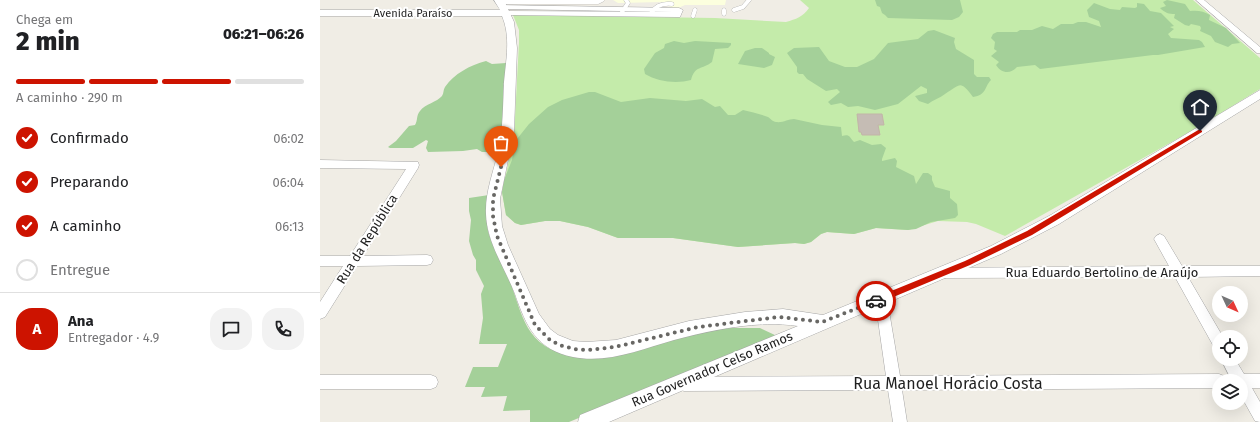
<!DOCTYPE html>
<html lang="pt">
<meta charset="utf-8">
<style>
body{margin:0;font-family:"Fira Sans",sans-serif;background:#f2f2f2;color:#202124;height:100vh;display:flex;flex-direction:column;font-size:15px;white-space:nowrap}
*{box-sizing:border-box;margin:0}
p{font-size:13px;color:#757577}
.icon{flex:none;width:22px;height:22px;fill:none;stroke:currentColor;stroke-width:2;stroke-linecap:round;stroke-linejoin:round}
.map{position:relative;flex:1;overflow:hidden}
.sheet{display:flex;flex-direction:column;background:#fff;width:320px}
.sheet>*{flex:none}
.needle{width:26px;rotate:134deg}
.tools{position:absolute;left:892px;top:286px;display:grid;gap:8px}
.tools a{display:grid;place-items:center;width:36px;height:36px;border-radius:50%;background:#fff;box-shadow:0 4px 16px #0002;font-size:20px}
.pin{position:absolute;display:grid;place-items:center;width:34px;height:34px;color:#fff;margin:-41px -17px;border-radius:50% 50% 50% 0;rotate:-45deg;box-shadow:0 0 4px #0007}
.pin .icon{rotate:45deg}
.courier{position:absolute;display:grid;place-items:center;width:40px;height:40px;margin:-20px;border:3px solid #cd1300;border-radius:50%;background:#fff;color:#222;box-shadow:0 1px 5px #0007}
.headline em{font-style:normal;font-weight:800}
.headline div{display:flex;flex-direction:column-reverse}
.headline{display:flex;align-items:center;justify-content:space-between;height:68px;padding:0 16px}
h1{font-size:26px;font-weight:800;line-height:30px}
.bar{display:grid;grid-template-columns:repeat(4,1fr);gap:6px 4px;align-content:center;height:48px;padding:0 16px}
.bar i{height:5px;border-radius:3px;background:#e0e0e0}
.bar .active{background:#cd1300}
.bar p{grid-column:span 4}
.line{display:flex;align-items:center;gap:10px;padding:0 16px;border-top:1px solid #e0e0e0}
.line div{flex:1}
.round{display:grid;place-items:center;flex:none;width:42px;height:42px;border-radius:16px;background:#f2f2f2}
ol{padding:0 16px;list-style:none}
li{display:flex;align-items:center;gap:12px;height:44px}
li p{margin-inline-start:auto}
li .icon{padding:4px;border-radius:50%;background:#cd1300;color:#fff;stroke-width:4}
li:last-child{color:#757577}
li i{width:22px;height:22px;border:2px solid #e0e0e0;border-radius:50%}
main{display:flex;flex:1;min-height:0}
.map>svg:first-child{display:block}
</style>
<main>
<section class="sheet">
<div class="headline"><div><h1>2 min</h1><p>Chega em</p></div><em>06:21–06:26</em></div>
<div class="bar"><i class="active"></i><i class="active"></i><i class="active"></i><i></i><p>A caminho · 290 m</p></div>
<ol>
<li><svg class="icon" aria-label="check" viewBox="0 0 24 24"><path d="M5 12l5 5 9-10"/></svg>Confirmado<p>06:02</p></li>
<li><svg class="icon" aria-label="check" viewBox="0 0 24 24"><path d="M5 12l5 5 9-10"/></svg>Preparando<p>06:04</p></li>
<li><svg class="icon" aria-label="check" viewBox="0 0 24 24"><path d="M5 12l5 5 9-10"/></svg>A caminho<p>06:13</p></li>
<li><i></i>Entregue</li>
</ol>
<div class="line" style="height:72px"><b class="round" style="background:#cd1300;color:#fff">A</b><div><b>Ana</b><p>Entregador · 4.9</p></div><a class="round"><svg class="icon" aria-label="chat" viewBox="0 0 24 24"><path d="M4 5h16v11H9l-5 4z"/></svg></a><a class="round"><svg class="icon" aria-label="phone" viewBox="0 0 24 24"><path d="M5 4h4l2 5-3 2q2 4 5 5l2-3 5 2v4C11 20 4 13 5 4z"/></svg></a></div>
</section>
<div class="map">
<svg width="940" height="422" viewBox="0 0 940 422">
<rect width="100%" height="100%" fill="#f0ede5"/>
<path fill="#fcffde" d="M293 0H406L405 5H365L358 8H352L343 2 298 3Z"/>
<path fill="#c4ebaa" d="M480 0H873L940 58V89L880 126 685 236 656 224 647 222 618 221 588 230 556 228 534 234 507 232 501 234 491 242 484 244 475 243 418 247 353 238H298L268 227 240 221H225L201 225 195 223 186 215 182 192 194 137 199 42V30L193 15 395 18 466 22C476 19 483 17 489 8Z"/>
<g fill="#a4d099">
<path d="M555 0H640L643 12 639 17 632 20 568 18 565 15 562 13 560 7 557 6Z"/>
<path d="M847 0 865 4 870 11C877 10 884 11 890 15L889 20 906 28 920 43 912 44 908 47 895 42 891 36 880 31 881 28 880 26 871 24 869 26 865 25 854 18 855 14C849 14 845 13 840 8L846 6 843 2Z"/>
<path d="M774 3 790 9 800 10 802 7 815 8 817 7V3L824 4 830 11 841 13 854 26 850 27 854 29 848 34 851 38 879 40 882 42 885 47 838 55H833L720 69 715 65 697 67C690 75 681 73 676 65L679 62 671 56 677 51 674 49 675 42 671 38 673 34 677 32H697L700 30H712L722 26 733 29 741 24H753L758 22H766L781 27 779 21 769 17 767 10Z"/>
<path d="M614 30 635 38 634 42 636 49 654 60V74L657 77H669L671 80C664 87 667 95 653 97 640 80 641 84 625 94 620 98 613 100 608 104L599 101 595 96 607 93V89L601 86 578 104 555 110 538 106 528 107 521 103 511 105 508 102 520 92 517 89 506 91 487 79 483 74H479L477 72V67L467 53 474 48 499 47 509 61 525 67H537L554 59 568 43 598 39 608 31Z"/>
<path d="M354 41 364 43 375 41 411 43V45L408 48 395 49 392 62C382 70 375 65 371 80 357 84 338 82 325 74L324 69 335 53 344 48 345 44Z"/>
<path d="M435 48H442L449 53V54L455 57 452 65 444 68 418 64 425 51Z"/>
<path d="M166 61 172 64 186 63V82L183 84 185 85 182 143 180 147 172 152H162L157 149 143 151 108 152 106 148 108 141 106 140 93 148H70L68 147 76 141 89 126 95 125C98 120 96 116 100 111 105 104 117 102 122 96 124 93 123 90 125 87 134 74 150 65 166 61Z"/>
<path d="M269 92H275L301 102 330 98 366 101 382 99 395 107 400 106 408 115H415L423 110C431 112 440 114 448 117 450 118 453 122 456 122 463 123 468 119 474 119L502 125 521 127 522 136C530 134 529 137 534 142L540 140 552 145 561 144 566 148 562 159V161L575 158 577 161 576 167 594 176 596 184 603 173H608L612 176V180L615 187 630 191V198L637 204 638 215 635 218 611 222 596 229 588 230 556 228 534 234 507 232 501 234 491 242 484 244 475 243 418 247 353 238H298L268 227 240 221H225L201 225 195 223 186 215 182 192 184 180 192 160 194 147 197 139 209 124 228 107 242 100Z"/>
<path d="M169 195C166 210 165 225 171 240 176 253 185 265 189 278 204 320 206 349 258 357L378 330 412 328H440L457 336 249 422H210V410L183 411 187 396 161 397 165 387H145L153 367H178L187 344H159L163 318 161 294 164 286 156 270V260L153 255 149 241 151 220 149 211V198Z"/>
</g>
<path fill="#c5bcb4" stroke="#c2b5a7" d="M537 114H562L564 125H558L560 135H542L541 132H539Z"/>
<g fill="none" stroke-linecap="round" stroke-linejoin="round">
<defs>
<g id="service">
<path d="M181 2H278L282 0"/>
<path d="M404 10V14"/>
<path d="M414 10 423 7 429 0"/>
<path d="M302 12 308 3 306 0"/>
<path d="M331 13C336 5 343 3 352 4"/>
<path d="M373 16 375 10"/>
</g>
<g id="minor">
<path d="M876 0H884L940 47V53H937Z"/>
<path d="M180 5 359 8 363 10 360 17H357L186 15H183V11L354 12 183 9 179 7Z"/>
<path d="M0 160 98 162 99 165 98 168 43 256 107 255 111 256 113 260 111 264 107 265 37 266 5 317 0 319V302L23 266H0V256H30L86 169 0 168Z"/>
<path d="M840 234 844 236 862 266H940V276L868 277 903 337H899V349L894 347 855 277 624 278 620 277 618 273 620 269 624 268 849 266 834 239 836 236Z"/>
<path d="M561 293 565 295 567 299 580 376 899 374 904 376 906 381H899V388L582 390 587 422H573L568 390 364 391 359 389 357 384 359 379 364 377 566 376 555 299 557 295Z"/>
<path d="M901 359H915L924 374H940V388H932L940 402V422L935 421 921 396V381H912Z"/>
<path d="M0 375H111L116 377 118 382 116 387 111 389H0Z"/>
</g>
<path id="tertiary" d="M174 0H184L194 22 197 48 194 131 180 199 182 226 188 245 219 314 230 329 238 335 253 341 266 342 296 340 369 321 425 312 463 309 503 315 671 246 729 216 940 90V99L739 224 681 254 289 422H258L260 415 478 326C438 320 393 330 354 340 322 349 287 364 253 357 217 350 206 326 195 294 185 268 167 243 166 214 165 192 174 170 179 149 183 127 183 105 184 82 186 60 191 37 182 16H0V10H180Z"/>
</defs>
<use href="#service" stroke="#a6a6a6" stroke-width="4.5"/>
<use href="#minor" stroke="#a6a6a6" stroke-width="1"/>
<use href="#tertiary" stroke="#a6a6a6" stroke-width="1"/>
<use href="#service" stroke="#fff" stroke-width="4"/>
<use href="#minor" fill="#fff" fill-rule="evenodd"/>
<use href="#tertiary" fill="#fff" fill-rule="evenodd"/>
</g>
<path fill="#cd1300" d="M880 129 882 131V132L712 235 650 265 559 303H554V298L645 261 707 231Z"/>
<g fill="none" stroke-linecap="round" stroke-linejoin="round">
<path stroke="#686764" stroke-width="4" stroke-dasharray="0 7.2" d="M181 167 173 199V216L177 236 215 325 229 339 239 345 254 349 268 350 295 347 378 327 459 317 502 322 556 301"/>
</g>
<g text-anchor="middle" dominant-baseline="central" stroke-width="4" stroke-linejoin="round" paint-order="stroke">
<g font-size="11" fill="#1f1f1f" stroke="#fff">
<text x="93" y="13">Avenida Paraíso</text>
</g>
<g font-size="13" fill="#1f1f1f" stroke="#fff">
<text transform="translate(47 239) rotate(-58)">Rua da República</text>
<text x="782" y="272">Rua Eduardo Bertolino de Araújo</text>
<text transform="translate(392 369) rotate(-23)">Rua Governador Celso Ramos</text>
</g>
<g font-size="16" fill="#1f1f1f" stroke="#fff">
<text x="628" y="383">Rua Manoel Horácio Costa</text>
</g>
</g>
</svg>
<div class="tools">
<a><svg class="needle" viewBox="-14 -14 28 28"><path d="M0-13l5 13h-10z" fill="#e53935"/><path d="M0 13l5-13h-10z" fill="#757577"/></svg></a>
<a><svg class="icon" aria-label="locate" viewBox="0 0 24 24"><circle cx="12" cy="12" r="6"/><path d="M12 2v4M12 18v4M2 12h4M18 12h4"/></svg></a>
<a><svg class="icon" aria-label="layers" viewBox="0 0 24 24"><path d="M12 4l9 5-9 5-9-5zM3 14l9 5 9-5"/></svg></a>
</div>
<div class="pin" style="left:181px;top:167px;background:#ea580c"><svg class="icon" aria-label="bag" viewBox="0 0 24 24"><path d="M5 8h14l-1 12H6zM9 8a3 3 0 0 1 6 0"/></svg></div>
<div class="pin" style="left:880px;top:131px;background:#1f2937"><svg class="icon" aria-label="home" viewBox="0 0 24 24"><path d="M3 11l9-7 9 7M6 9v11h12V9"/></svg></div>
<div class="courier" style="left:556px;top:301px"><svg class="icon" aria-label="car" viewBox="0 0 24 24"><path d="M5 17H2v-5l4-1 3-4h7l3 4 3 1v5h-3M9 17h6M6 11h13"/><circle cx="7" cy="17" r="2"/><circle cx="17" cy="17" r="2"/></svg></div>
</div>
</main>
